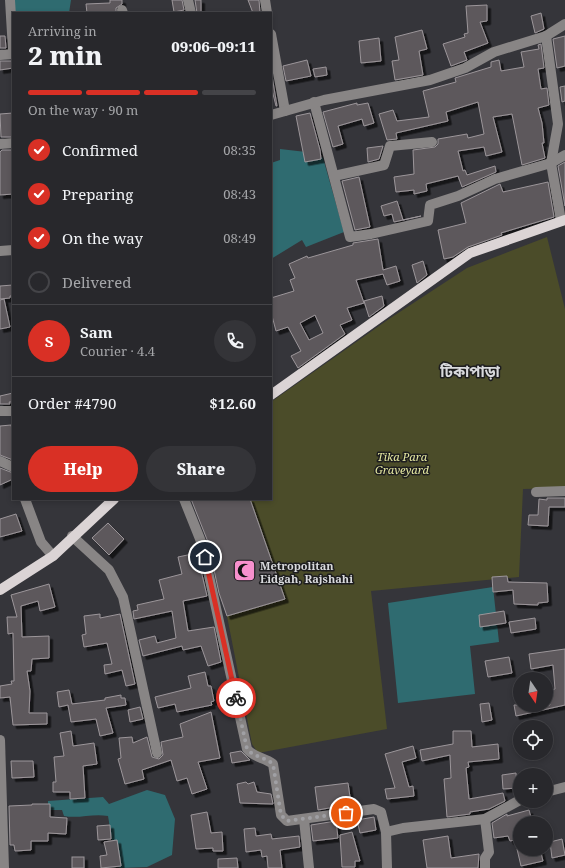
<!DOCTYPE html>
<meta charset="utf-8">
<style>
body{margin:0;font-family:"Noto Serif","Noto Sans Bengali",serif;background:#343438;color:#f1f3f6;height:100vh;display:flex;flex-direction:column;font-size:15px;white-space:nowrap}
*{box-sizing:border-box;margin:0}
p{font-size:13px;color:#a5a6a9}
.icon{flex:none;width:22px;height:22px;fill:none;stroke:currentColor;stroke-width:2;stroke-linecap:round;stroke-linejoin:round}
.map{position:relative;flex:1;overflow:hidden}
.sheet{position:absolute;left:12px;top:12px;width:260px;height:488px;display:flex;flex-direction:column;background:#28282c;border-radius:0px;box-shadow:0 2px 6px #0003,0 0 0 1px #444448}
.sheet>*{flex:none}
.needle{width:26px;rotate:167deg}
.fabs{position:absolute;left:513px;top:672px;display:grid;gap:8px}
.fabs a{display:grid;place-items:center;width:40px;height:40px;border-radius:50%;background:#28282c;box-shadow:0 2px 6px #0003,0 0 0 1px #444448;font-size:20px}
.pin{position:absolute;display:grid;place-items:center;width:34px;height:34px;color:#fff;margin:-17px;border:2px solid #fff;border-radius:50%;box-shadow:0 1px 4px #0007}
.courier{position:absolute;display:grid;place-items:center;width:40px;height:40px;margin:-20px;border:3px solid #d93025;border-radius:50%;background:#fff;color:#222;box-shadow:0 1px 5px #0007}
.head em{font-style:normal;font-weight:800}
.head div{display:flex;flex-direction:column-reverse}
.head{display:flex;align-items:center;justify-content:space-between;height:68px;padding:0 16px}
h1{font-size:26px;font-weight:800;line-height:30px}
.bar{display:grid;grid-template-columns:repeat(4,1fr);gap:6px 4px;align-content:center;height:48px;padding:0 16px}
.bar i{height:5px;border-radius:3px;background:#444448}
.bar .on{background:#d93025}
.bar p{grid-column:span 4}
.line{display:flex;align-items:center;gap:10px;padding:0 16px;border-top:1px solid #444448}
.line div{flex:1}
.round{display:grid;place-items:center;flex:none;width:42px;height:42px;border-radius:21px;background:#343438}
ol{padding:0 16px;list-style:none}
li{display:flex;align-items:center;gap:12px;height:44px}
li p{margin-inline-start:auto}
li .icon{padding:4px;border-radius:50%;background:#d93025;color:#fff;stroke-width:4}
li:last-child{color:#a5a6a9}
li i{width:22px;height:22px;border:2px solid #444448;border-radius:50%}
.action{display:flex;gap:8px;margin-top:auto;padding:8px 16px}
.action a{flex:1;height:46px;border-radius:24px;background:#d93025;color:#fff;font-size:16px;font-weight:800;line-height:46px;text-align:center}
.action a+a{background:#343438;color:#f1f3f6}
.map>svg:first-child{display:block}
</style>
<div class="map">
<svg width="565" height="868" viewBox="0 0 565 868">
<defs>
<filter id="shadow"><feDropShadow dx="3.5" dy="3.5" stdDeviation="0" flood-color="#0009"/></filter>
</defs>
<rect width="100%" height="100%" fill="#35353a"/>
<path fill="#4b4c29" d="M547 237 565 309V488L523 489 519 577 371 591 387 729 258 753 252 744 227 616 285 599 250 499H271V402L389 319 467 268Z"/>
<g fill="#2f6b70">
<path d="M15 0H71L69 13H15Z"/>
<path d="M280 149 315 153 323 158 344 232 306 247 302 240 271 259V163L280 160Z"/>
<path d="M493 587 499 642 470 646 475 694 398 703 388 603Z"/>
<path d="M147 790 165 795 175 819 172 855 147 867 120 868 116 864 108 816C93 813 79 819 64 816L62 810H48V801L103 797 109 804Z"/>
</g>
<g fill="#5d585c" stroke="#9c969a" fill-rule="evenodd" filter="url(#shadow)">
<path d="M110 0H122V4L116 8V13H87L86 4 110 3Z"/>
<path d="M172 0H182L184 10 174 12Z"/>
<path d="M195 0H201V13H197Z"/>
<path d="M248 0H259L260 13H253Z"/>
<path d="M487 5V21L480 22 488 43 464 52 467 60 451 66 443 44 465 37 464 34 468 33 466 6Z"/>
<path d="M541 13 544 29 535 33 531 16Z"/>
<path d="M422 30 427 49 419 51 423 75 395 80 392 61 399 60 395 37Z"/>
<path d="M0 36H5L6 48H0Z"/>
<path d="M565 36V66L557 68 553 39Z"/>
<path d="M379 38 381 61 361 63 359 41Z"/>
<path d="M541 44 544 68 538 69 541 89 547 88 549 105 538 108 542 123 544 143H542L545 158 522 165 512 114 493 117 502 152 486 156 484 147 458 151 463 171 465 170 467 175 495 166 496 172 462 187 458 176 426 184 427 191 414 194V190L396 192 394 177 414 174 413 150 435 147 438 144V139L467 134 468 138 484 134 478 102 446 112 448 121 396 133 397 139 387 140 379 114 393 110 397 121 429 117 423 91 456 82 455 78 491 67V62L499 60 501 71 524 67 521 52 539 49 538 45Z"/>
<path d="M307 60 311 76 286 81 283 66Z"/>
<path d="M0 61H12L13 68 0 70Z"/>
<path d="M326 67 327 75 315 77 313 69Z"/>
<path d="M271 70 277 106H276L271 86Z"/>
<path d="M565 86V101L562 102 560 87Z"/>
<path d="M357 103V105L368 103 374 123 364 126 362 119 338 126 343 144 333 147 323 112Z"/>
<path d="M13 113V137H1L0 114Z"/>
<path d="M310 113 320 150 321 159 305 162 296 116Z"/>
<path d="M383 146 379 159 368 162 367 148Z"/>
<path d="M2 150H13V194L0 195V152Z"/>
<path d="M565 162V206L558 166Z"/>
<path d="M359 177 370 227 355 230 342 181Z"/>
<path d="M548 182 554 217 501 233 502 235 468 247 453 257 444 259 438 230 466 223 461 203 500 184 503 192Z"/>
<path d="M397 201 403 220 421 216 394 222 392 214 384 216 381 206Z"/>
<path d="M378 239 383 270 396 266 400 281 387 285 383 274 356 280 364 303 347 308 352 320 340 325 345 334 298 368 291 356 301 351 288 327 276 331 271 312V298L294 291 290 280 295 278 289 264 307 256 308 258 353 245V243ZM315 315 323 333 309 340 300 323Z"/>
<path d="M423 261 427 275 417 283 412 265Z"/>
<path d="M13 285V296H10V298L0 299V286Z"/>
<path d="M382 296 384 306 369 317 364 301Z"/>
<path d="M4 299 10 327 0 329V300Z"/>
<path d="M13 393V402H9L10 404H0V396Z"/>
<path d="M11 425 13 435V460L0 455V426Z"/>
<path d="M0 468 13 473V479L0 485Z"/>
<path d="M547 498H565V507H549L548 526 528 525 529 515H538L539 499 547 500Z"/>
<path d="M191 499H250L285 599 227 616 219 593 208 542Z"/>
<path d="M16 514 22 531 0 537V519Z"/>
<path d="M108 523 124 539 109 555 92 538Z"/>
<path d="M197 553 207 596 183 601 188 631 214 627 221 662 208 666 201 646 183 650 182 646 143 656 139 640 155 636 157 643 176 638 172 611 134 619 133 611 138 610 137 605 164 599 159 580 182 574 178 557Z"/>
<path d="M507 576 508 582 547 583 548 602 538 603V605L514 604 513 590 493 592 492 577Z"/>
<path d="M49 584 55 607 40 611 38 601 21 606 22 637 49 636V658L32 659 31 671H27L30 691 29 713H47V724L13 725 10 697 0 698V686L12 684 11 681H14L13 633 8 634 7 617H17L11 595Z"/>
<path d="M504 611 506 623 480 627 479 615Z"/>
<path d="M100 614V618L120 614 135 684 126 686 122 670 105 674 104 665 112 664 107 643 84 647 82 635 86 634 84 616Z"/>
<path d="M535 618 536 629 511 633 509 622Z"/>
<path d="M565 649V705L516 716 514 705H550L546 691 555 689 553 665 531 669 529 654Z"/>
<path d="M509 657 512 673 488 677 485 661Z"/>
<path d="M205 672 208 686H211L214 701 211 702 212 705 177 712 175 704 158 708 155 697 191 688 188 676Z"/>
<path d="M69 690 72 704 105 700V698L121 695V698H125L126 705 106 708 113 733 100 736 96 719 71 722 68 705 59 707 57 692Z"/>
<path d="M489 703 492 720 482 722 480 704Z"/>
<path d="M140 707 143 719 130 722 128 710Z"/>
<path d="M211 712 220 758 198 762 207 789 192 794 187 778 177 781 171 760 142 770 144 779 125 784 118 759 121 758 119 738 132 737 133 743 147 737 152 757 159 759 163 755 161 742 183 737 180 724Z"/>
<path d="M71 731 73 746 94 743 97 764 83 766 85 798 70 799V792H53V782H56L54 757 64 756 60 733Z"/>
<path d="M453 731H471L472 747 498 744 499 759 468 762 469 767 466 768 469 799 503 793 505 801 489 809 470 812V814L447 817 444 779 451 778 450 755 422 761 420 750 453 744Z"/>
<path d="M413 746 416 758 402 762 409 787 413 786 414 796 387 799 385 789 395 788 385 754Z"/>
<path d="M241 751 250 760 232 763 230 753Z"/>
<path d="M11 761H33L34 777 12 778Z"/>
<path d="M516 773 517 788 503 789 502 775Z"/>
<path d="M246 782 248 784 254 782 257 792 271 794 273 804 240 803 237 784Z"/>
<path d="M348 783 351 804 318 810 315 787Z"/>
<path d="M32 804H50V817L67 818 66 834 48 833V841H31V850L15 851 14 845H10L9 806 32 805Z"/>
<path d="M529 810 532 821 520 823V839L510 841 508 836 494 838 492 823 507 814V816Z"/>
<path d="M207 812 211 833 222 832 223 851H213V848L196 849 191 815Z"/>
<path d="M374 817 376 830 360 833 357 820Z"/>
<path d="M336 821 338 838 313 841 311 825Z"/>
<path d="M110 825 111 839 98 840 97 826Z"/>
<path d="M255 828 256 836 271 834 272 839 299 836 300 847 280 850 282 868H268L267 856 262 857 261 850 246 852 244 829Z"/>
<path d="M352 832 360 861H355V867H342L340 835Z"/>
<path d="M448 836 451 858 479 854 478 868H427L423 840Z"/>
<path d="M562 839 565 855 552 858 550 842Z"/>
<path d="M117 840 121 866 101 868 100 856 107 855 104 842Z"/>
<path d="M517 849H540L543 861 521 866Z"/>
<rect x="72" y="857" width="12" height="11"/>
<path d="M237 858 238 868H218V859Z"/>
</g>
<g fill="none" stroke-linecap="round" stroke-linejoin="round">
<g stroke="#888585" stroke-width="10">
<path d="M10 0 13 50"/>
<path d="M188 0 191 13"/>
<path d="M265 0 267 13"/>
<path d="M122 10 123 13"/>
<path d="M271 34 285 111"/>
<path d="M546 36 558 124 551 163 561 221"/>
<path d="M0 55 13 54"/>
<path d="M314 102 350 237 371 234 428 221 430 205 458 196 495 179 551 163 565 155"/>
<path d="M271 115 324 100 430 80 465 68 494 52 546 36 565 24"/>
<path d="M0 144 13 143"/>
<path d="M334 176 384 165 390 146 432 142"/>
<path d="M0 251 13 250"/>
<path d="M0 411H13"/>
<path d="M0 461 13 467"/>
<path d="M536 492 565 491"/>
<path d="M25 499 41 542 53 556"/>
<path d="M184 499 202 544 247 749C254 758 264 757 273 764L281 815 287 821 374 809 381 812 386 832 387 868"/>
<path d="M72 536 109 570 123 597 157 753"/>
<path d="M0 740 4 868"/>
<path d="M546 792 565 787"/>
<path d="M304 819 309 868"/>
<path d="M485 819 489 852 485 858V868"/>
<path d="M386 832 403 828 485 819 520 800"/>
</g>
<g stroke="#dbd4d5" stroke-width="10">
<path d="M271 395 470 253 565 220"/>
<path d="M0 590 53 556 114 499"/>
</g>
</g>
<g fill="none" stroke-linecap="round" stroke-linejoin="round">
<path stroke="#a0a0a4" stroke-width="4" stroke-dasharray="0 7.2" d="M236 698 247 749C254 757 264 757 273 764L281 815 287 821 346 813"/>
<path stroke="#d93025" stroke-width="5" d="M205 557 236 698"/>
</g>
<defs>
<symbol id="mosque-square" viewBox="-11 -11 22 22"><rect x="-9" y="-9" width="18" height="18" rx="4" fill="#f790cd" stroke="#1d1d1f"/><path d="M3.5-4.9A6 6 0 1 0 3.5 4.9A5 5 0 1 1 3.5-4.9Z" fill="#111"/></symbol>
</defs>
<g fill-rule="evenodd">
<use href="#mosque-square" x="232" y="558" width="25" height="25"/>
</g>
<g text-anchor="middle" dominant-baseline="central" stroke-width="3" stroke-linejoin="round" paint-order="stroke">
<g font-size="11" font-style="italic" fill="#e7eaa2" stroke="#1d1d1f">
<text x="402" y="456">Tika Para<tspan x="402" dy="13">Graveyard</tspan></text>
</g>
<g font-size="11" font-weight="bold" fill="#d9dadd" stroke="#1d1d1f" text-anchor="start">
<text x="260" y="565">Metropolitan<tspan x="260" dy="13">Eidgah, Rajshahi</tspan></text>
</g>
<g font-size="15" font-weight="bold" fill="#d9dadd" stroke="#1d1d1f">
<text x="470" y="371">টিকাপাড়া</text>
</g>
</g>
</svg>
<div class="fabs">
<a><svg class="needle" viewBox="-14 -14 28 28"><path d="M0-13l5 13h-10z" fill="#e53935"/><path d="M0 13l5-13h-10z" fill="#a5a6a9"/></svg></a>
<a><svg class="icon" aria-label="locate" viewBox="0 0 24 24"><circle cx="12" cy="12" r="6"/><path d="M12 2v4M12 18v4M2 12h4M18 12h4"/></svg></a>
<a>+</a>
<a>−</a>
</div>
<div class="pin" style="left:346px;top:813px;background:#ea580c"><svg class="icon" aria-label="bag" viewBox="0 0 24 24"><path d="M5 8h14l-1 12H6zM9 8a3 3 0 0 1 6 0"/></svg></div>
<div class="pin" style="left:205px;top:557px;background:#1f2937"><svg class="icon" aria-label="home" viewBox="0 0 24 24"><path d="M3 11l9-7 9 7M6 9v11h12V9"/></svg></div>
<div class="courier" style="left:236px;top:698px"><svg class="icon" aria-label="bike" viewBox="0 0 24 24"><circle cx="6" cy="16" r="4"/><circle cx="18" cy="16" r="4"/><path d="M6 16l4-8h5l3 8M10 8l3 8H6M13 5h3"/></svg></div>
<section class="sheet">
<div class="head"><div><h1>2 min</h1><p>Arriving in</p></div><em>09:06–09:11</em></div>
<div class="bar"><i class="on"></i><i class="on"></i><i class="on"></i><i></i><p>On the way · 90 m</p></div>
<ol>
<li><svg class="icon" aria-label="check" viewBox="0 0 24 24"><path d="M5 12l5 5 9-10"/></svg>Confirmed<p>08:35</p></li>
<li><svg class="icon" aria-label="check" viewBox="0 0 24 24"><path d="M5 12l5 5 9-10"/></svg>Preparing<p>08:43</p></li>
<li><svg class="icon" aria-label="check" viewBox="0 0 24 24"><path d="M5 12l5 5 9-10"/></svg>On the way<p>08:49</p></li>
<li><i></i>Delivered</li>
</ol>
<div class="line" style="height:72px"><b class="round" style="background:#d93025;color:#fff">S</b><div><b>Sam</b><p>Courier · 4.4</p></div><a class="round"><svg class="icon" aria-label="phone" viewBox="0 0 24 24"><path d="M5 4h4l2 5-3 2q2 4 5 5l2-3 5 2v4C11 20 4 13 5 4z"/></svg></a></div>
<div class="line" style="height:52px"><div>Order #4790</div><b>$12.60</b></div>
<div class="action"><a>Help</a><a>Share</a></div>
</section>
</div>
